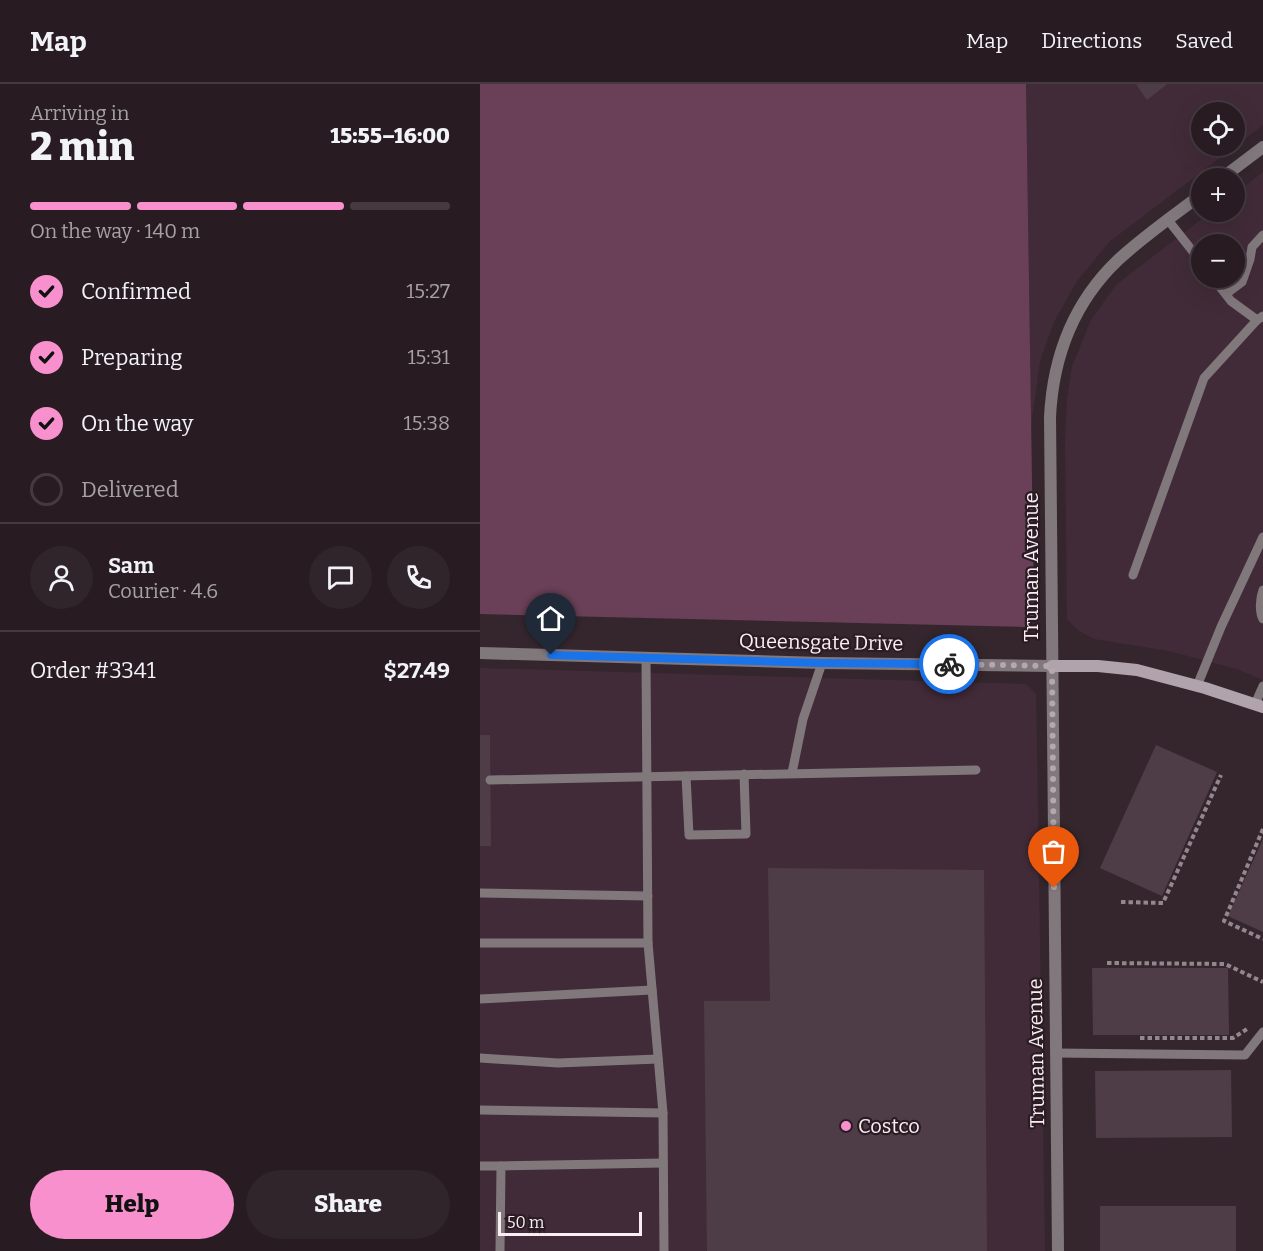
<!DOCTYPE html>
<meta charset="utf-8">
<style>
body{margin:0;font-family:Bitter,serif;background:#30252a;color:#f1f3f6;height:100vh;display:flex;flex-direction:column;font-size:22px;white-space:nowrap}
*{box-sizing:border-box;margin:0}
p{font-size:20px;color:#a5a1a5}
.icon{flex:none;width:33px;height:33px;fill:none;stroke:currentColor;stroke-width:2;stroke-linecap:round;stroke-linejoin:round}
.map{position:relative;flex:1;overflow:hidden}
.panel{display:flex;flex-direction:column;background:#281c22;width:480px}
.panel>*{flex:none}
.buttons{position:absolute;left:711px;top:18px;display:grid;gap:12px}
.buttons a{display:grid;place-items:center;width:54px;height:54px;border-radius:50%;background:#281c22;box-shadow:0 6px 24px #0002,0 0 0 2px #443a40;font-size:30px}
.scale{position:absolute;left:18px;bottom:15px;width:144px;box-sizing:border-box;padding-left:6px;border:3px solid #f9eef3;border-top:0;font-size:16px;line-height:21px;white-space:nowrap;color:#f9eef3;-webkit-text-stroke:4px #2b1c24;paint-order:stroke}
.pin{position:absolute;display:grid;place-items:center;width:51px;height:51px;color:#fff;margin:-62px -26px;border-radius:50% 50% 50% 0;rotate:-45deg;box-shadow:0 0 6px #0007}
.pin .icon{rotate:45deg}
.courier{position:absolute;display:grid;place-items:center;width:60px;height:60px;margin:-30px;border:4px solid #1a73e8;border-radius:50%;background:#fff;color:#222;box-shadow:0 2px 8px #0007}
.headline em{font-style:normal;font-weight:800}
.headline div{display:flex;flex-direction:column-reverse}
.headline{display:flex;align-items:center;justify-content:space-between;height:102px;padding:0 30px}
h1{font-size:39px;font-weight:800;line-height:45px}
.bar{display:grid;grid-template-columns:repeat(4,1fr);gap:9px 6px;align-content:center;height:72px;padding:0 30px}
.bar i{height:8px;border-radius:4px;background:#443a40}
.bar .current{background:#f790cd}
.bar p{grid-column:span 4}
.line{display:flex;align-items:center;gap:15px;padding:0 30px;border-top:2px solid #443a40}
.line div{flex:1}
.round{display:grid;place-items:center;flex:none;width:63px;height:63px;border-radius:32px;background:#30252a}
ol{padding:0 30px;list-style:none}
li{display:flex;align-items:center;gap:18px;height:66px}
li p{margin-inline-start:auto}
li .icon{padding:6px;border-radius:50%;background:#f790cd;color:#111;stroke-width:4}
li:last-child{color:#a5a1a5}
li i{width:33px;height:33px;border:3px solid #443a40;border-radius:50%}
.primary-button{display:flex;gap:12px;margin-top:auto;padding:12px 30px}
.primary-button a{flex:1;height:69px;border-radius:36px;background:#f790cd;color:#111;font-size:24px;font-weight:800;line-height:69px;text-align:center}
.primary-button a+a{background:#30252a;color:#f1f3f6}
header{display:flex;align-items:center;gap:36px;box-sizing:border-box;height:84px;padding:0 30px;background:#281c22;border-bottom:2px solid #443a40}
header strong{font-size:28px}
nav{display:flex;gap:33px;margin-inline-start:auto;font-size:21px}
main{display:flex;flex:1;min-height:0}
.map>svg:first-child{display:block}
</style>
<header>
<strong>Map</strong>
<nav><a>Map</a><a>Directions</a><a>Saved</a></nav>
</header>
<main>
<section class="panel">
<div class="headline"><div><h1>2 min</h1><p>Arriving in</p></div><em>15:55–16:00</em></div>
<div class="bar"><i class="current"></i><i class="current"></i><i class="current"></i><i></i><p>On the way · 140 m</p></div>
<ol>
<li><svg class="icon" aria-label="check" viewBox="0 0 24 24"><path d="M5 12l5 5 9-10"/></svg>Confirmed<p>15:27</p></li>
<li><svg class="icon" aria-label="check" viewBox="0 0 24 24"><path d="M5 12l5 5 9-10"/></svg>Preparing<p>15:31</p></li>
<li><svg class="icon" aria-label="check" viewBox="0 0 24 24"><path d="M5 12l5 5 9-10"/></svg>On the way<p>15:38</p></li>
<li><i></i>Delivered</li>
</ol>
<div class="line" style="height:108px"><a class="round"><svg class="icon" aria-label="person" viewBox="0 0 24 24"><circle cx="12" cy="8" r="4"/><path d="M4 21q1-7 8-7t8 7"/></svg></a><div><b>Sam</b><p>Courier · 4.6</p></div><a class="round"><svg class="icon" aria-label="chat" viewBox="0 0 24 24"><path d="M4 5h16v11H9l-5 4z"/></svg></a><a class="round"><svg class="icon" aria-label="phone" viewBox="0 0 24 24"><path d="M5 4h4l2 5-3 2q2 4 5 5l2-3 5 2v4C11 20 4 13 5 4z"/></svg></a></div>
<div class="line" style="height:78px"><div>Order #3341</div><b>$27.49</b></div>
<div class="primary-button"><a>Help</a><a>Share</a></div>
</section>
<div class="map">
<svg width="783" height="1167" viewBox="0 0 783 1167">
<rect width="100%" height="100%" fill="#35262e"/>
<g fill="#412b38" fill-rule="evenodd">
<path d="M546 0H783V41L629 158 597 197 574 238 560 277 551 342ZM722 28H754V62H722Z"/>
<path d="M783 88V596L757 585 689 567 614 555 599 547 587 535 585 356 587 317 592 283 611 236 636 201 731 128H754L755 110ZM722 160H754V194H722Z"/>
<path d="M0 584 546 600 556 610 565 1167H0Z"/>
</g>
<path fill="#694057" d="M0 0H546L554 531 547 543 0 530Z"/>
<g fill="#4e3d46">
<path d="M656 0H687L667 16Z"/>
<path d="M0 651H10L11 762H0Z"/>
<path d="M676 661 737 688 682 812 620 784Z"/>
<path d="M783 755V848L748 832Z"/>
<path d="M288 784 504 786 507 1167H227L224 917H290Z"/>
<path d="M612 884H748L749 951H613Z"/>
<path d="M751 986 752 1053 616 1054 615 987Z"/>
<rect x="620" y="1122" width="136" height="45"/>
</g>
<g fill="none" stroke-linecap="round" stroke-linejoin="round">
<g stroke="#93868d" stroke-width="4" stroke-dasharray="4.5 3" stroke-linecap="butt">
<path d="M783 745 744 837 783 855"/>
<path d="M641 818 683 819 741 691"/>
<path d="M627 879 745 880 783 898"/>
<path d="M660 954H753L767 945"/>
</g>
<g stroke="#81787c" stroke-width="9">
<path d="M688 136 722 179"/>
<path d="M733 194 751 217 777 236 783 232"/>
<path d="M746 210 762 198 770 175 772 163 783 151"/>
<path d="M653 491 724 294 777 236"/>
<path d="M783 506C780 514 779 528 783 535"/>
<path d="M166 574 168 859"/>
<path d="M717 602 741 543 783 453"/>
<path d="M775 620 783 602"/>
<path d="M312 689 323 635 342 579"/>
<path d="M206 692 209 751 266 750 264 690"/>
<path d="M10 696 496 686"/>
<path d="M0 809 168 812"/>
<path d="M0 859H168L183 1029 184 1167"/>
<path d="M0 915 172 906"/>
<path d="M575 969 765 971 783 948"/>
<path d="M0 974 78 979 178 975"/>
<path d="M0 1026 183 1029"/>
<path d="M0 1082H21"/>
<path d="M20 1167 21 1082 183 1079"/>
</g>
<g stroke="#81787c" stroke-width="12">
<path d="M742 94 783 63"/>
<path d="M0 569 342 579 572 582"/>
<path d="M578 1167 570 333C573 273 594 218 638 176 664 152 693 132 722 110"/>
</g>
<path stroke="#b1a3ab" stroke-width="12" d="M572 582H618L657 586 725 604 783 623"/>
</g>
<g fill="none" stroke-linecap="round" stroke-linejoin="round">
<path stroke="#b4a8ae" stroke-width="6" stroke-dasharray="0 10.8" d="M469 580 572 582 574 804"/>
<path stroke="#1a73e8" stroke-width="8" d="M71 571 342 579 469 580"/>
</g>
<circle fill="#f790cd" stroke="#2b1c24" stroke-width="2" cx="366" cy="1042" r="6"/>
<g text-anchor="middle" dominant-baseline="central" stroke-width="4.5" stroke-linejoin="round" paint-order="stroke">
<g font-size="20" fill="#f9eef3" stroke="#2b1c24">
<text transform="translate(551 483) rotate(-90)">Truman Avenue</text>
<text transform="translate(341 558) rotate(1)">Queensgate Drive</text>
<text transform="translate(556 969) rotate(-91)">Truman Avenue</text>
</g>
<g font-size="20" fill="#f9eef3" stroke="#2b1c24" text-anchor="start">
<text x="378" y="1042">Costco</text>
</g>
</g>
</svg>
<div class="buttons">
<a><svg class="icon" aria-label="locate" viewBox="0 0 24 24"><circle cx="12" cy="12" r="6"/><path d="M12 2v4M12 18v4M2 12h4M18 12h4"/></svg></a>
<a>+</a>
<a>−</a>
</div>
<div class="scale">50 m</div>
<div class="pin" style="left:574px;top:804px;background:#ea580c"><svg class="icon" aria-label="bag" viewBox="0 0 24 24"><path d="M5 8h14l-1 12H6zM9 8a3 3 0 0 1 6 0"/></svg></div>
<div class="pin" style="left:71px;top:571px;background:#1f2937"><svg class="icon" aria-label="home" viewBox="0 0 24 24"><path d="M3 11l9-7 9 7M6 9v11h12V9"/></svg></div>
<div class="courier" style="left:469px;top:580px"><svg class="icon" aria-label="bike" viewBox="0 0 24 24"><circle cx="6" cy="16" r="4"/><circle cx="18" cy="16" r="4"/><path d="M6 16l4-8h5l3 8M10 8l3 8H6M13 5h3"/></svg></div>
</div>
</main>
